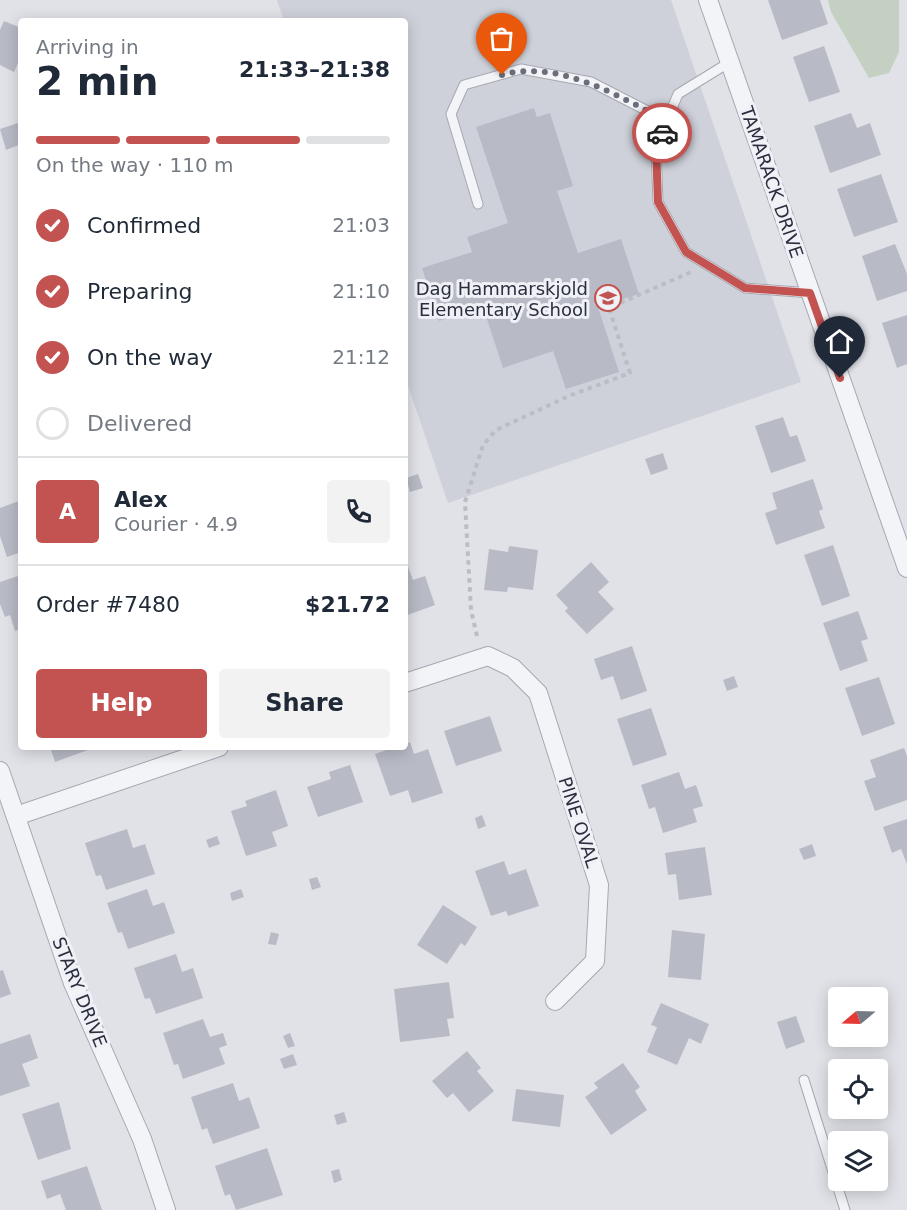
<!DOCTYPE html>
<meta charset="utf-8">
<style>
body{margin:0;font-family:"DejaVu Sans",sans-serif;background:#f2f2f3;color:#1f2937;height:100vh;display:flex;flex-direction:column;font-size:22px;white-space:nowrap}
*{box-sizing:border-box;margin:0}
p{font-size:20px;color:#747a83}
.icon{flex:none;width:33px;height:33px;fill:none;stroke:currentColor;stroke-width:2;stroke-linecap:round;stroke-linejoin:round}
.map{position:relative;flex:1;overflow:hidden}
.sheet{position:absolute;left:18px;top:18px;width:390px;height:732px;display:flex;flex-direction:column;background:#fff;border-radius:6px;box-shadow:0 3px 15px #0003}
.sheet>*{flex:none}
.needle{width:39px;rotate:251deg}
.buttons{position:absolute;left:828px;top:987px;display:grid;gap:12px}
.buttons a{display:grid;place-items:center;width:60px;height:60px;border-radius:6px;background:#fff;box-shadow:0 3px 15px #0003;font-size:30px}
.pin{position:absolute;display:grid;place-items:center;width:51px;height:51px;color:#fff;margin:-62px -26px;border-radius:50% 50% 50% 0;rotate:-45deg;box-shadow:0 0 6px #0007}
.pin .icon{rotate:45deg}
.courier{position:absolute;display:grid;place-items:center;width:60px;height:60px;margin:-30px;border:4px solid #c35350;border-radius:50%;background:#fff;color:#222;box-shadow:0 2px 8px #0007}
.head em{font-style:normal;font-weight:600}
.head div{display:flex;flex-direction:column-reverse}
.head{display:flex;align-items:center;justify-content:space-between;height:102px;padding:0 18px}
h1{font-size:39px;font-weight:600;line-height:45px}
.bar{display:grid;grid-template-columns:repeat(4,1fr);gap:9px 6px;align-content:center;height:72px;padding:0 18px}
.bar i{height:8px;border-radius:4px;background:#e0e1e3}
.bar .current{background:#c35350}
.bar p{grid-column:span 4}
.line{display:flex;align-items:center;gap:15px;padding:0 18px;border-top:2px solid #e0e1e3}
.line div{flex:1}
.round{display:grid;place-items:center;flex:none;width:63px;height:63px;border-radius:6px;background:#f2f2f3}
ol{padding:0 18px;list-style:none}
li{display:flex;align-items:center;gap:18px;height:66px}
li p{margin-inline-start:auto}
li .icon{padding:6px;border-radius:50%;background:#c35350;color:#fff;stroke-width:4}
li:last-child{color:#747a83}
li i{width:33px;height:33px;border:3px solid #e0e1e3;border-radius:50%}
.cta{display:flex;gap:12px;margin-top:auto;padding:12px 18px}
.cta a{flex:1;height:69px;border-radius:6px;background:#c35350;color:#fff;font-size:24px;font-weight:600;line-height:69px;text-align:center}
.cta a+a{background:#f2f2f3;color:#1f2937}
.map>svg:first-child{display:block}
</style>
<div class="map">
<svg width="907" height="1210" viewBox="0 0 907 1210">
<rect width="100%" height="100%" fill="#e1e2e8"/>
<path fill="#cfd1da" d="M277 0H671L801 382 448 503 405 377V21H284Z"/>
<path fill="#c4d1c2" d="M828 0H899V52L889 73 869 78 831 12Z"/>
<g fill="#b8bbc5">
<path d="M768 0H820L828 24 782 40Z"/>
<path d="M4 21 21 28V56L14 72 0 65V30Z"/>
<path d="M824 46 840 92 809 102 793 57Z"/>
<path d="M534 108 537 117 550 113 573 186 557 191 578 253 621 239 639 294 598 307 619 372 566 389 553 351 503 368 483 307 439 321 422 268 472 252 467 237 508 223 476 127Z"/>
<path d="M851 113 857 128 870 123 881 155 830 173 814 126Z"/>
<path d="M21 122V144L6 150 0 129Z"/>
<path d="M881 174 898 222 854 237 837 189Z"/>
<path d="M895 244 907 274V291L877 301 862 256Z"/>
<path d="M907 315V364L897 368 882 323Z"/>
<path d="M783 417 790 437 797 435 806 461 771 473 755 426Z"/>
<path d="M663 453 668 469 651 475 645 459Z"/>
<path d="M418 474 423 488 410 492 406 478Z"/>
<path d="M813 479 823 509 819 511 825 528 776 545 765 513 777 509 772 493Z"/>
<path d="M19 501 21 552 7 557 0 536V508Z"/>
<path d="M833 545 850 596 822 606 804 555Z"/>
<path d="M509 546 538 550 533 590 508 587 507 592 484 590 489 549 508 552Z"/>
<path d="M405 558 413 580 425 576 435 605 405 616Z"/>
<path d="M591 562 609 582 598 592 614 609 587 634 565 611 568 608 556 595Z"/>
<path d="M21 575V629L15 631 10 615 5 617 0 604V582Z"/>
<path d="M858 611 868 639 861 641 868 661 840 671 823 623Z"/>
<path d="M632 646 647 691 621 700 613 676 601 680 594 659Z"/>
<path d="M734 676 738 687 727 691 723 680Z"/>
<path d="M879 677 895 724 862 736 845 688Z"/>
<path d="M651 708 667 755 633 766 617 719Z"/>
<path d="M490 716 502 751 456 766 444 731Z"/>
<path d="M410 742 414 754 428 749 443 793 412 803 408 790 390 796 375 754 395 747H405V744Z"/>
<path d="M50 747H96L55 762Z"/>
<path d="M904 748 907 756V800L875 811 864 781 876 777 870 760Z"/>
<path d="M350 765 363 802 318 817 307 787 331 779 329 772Z"/>
<path d="M679 772 685 789 696 785 703 806 693 809 697 822 663 833 655 807 649 809 641 785Z"/>
<path d="M276 790 288 826 272 832 277 846 246 856 231 811 247 806 245 801Z"/>
<path d="M482 815 486 826 478 829 475 818Z"/>
<path d="M907 819V864L901 849 892 853 883 827Z"/>
<path d="M127 829 133 848 145 844 155 874 106 890 101 875 96 876 85 843Z"/>
<path d="M217 836 220 844 209 848 206 840Z"/>
<path d="M812 844 816 856 804 860 799 849Z"/>
<path d="M705 847 712 895 679 900 676 874 668 875 665 853Z"/>
<path d="M504 861 509 875 526 869 539 906 508 916 506 911 491 916 475 871Z"/>
<path d="M317 877 321 887 312 890 309 879Z"/>
<path d="M147 889 153 906 164 902 175 933 128 949 122 932 118 933 107 903Z"/>
<path d="M241 889 244 897 232 901 230 893Z"/>
<path d="M443 905 477 927 465 946 461 943 447 964 417 945Z"/>
<path d="M672 930 705 934 701 980 668 977Z"/>
<path d="M271 932 279 934 276 945 268 944Z"/>
<path d="M176 954 182 972 193 968 203 998 156 1014 150 998 145 999 134 968Z"/>
<path d="M3 970 11 994 0 998V971Z"/>
<path d="M449 982 454 1018 447 1019 450 1036 400 1042 394 989Z"/>
<path d="M661 1003 709 1024 701 1044 689 1038 677 1065 647 1052 657 1027 651 1025Z"/>
<path d="M796 1016 805 1042 786 1049 777 1022Z"/>
<path d="M203 1019 210 1037 223 1033 227 1045 219 1048 225 1064 183 1079 178 1064 174 1065 163 1033Z"/>
<path d="M290 1033 295 1046 288 1048 283 1036Z"/>
<path d="M30 1034 38 1058 22 1064 30 1086 0 1096V1044Z"/>
<path d="M467 1051 481 1068 477 1071 494 1091 469 1112 453 1093 447 1098 432 1081Z"/>
<path d="M293 1054 297 1065 284 1069 280 1059Z"/>
<path d="M623 1063 640 1087 635 1091 647 1110 611 1135 585 1097 598 1088 594 1083Z"/>
<path d="M233 1083 239 1101 249 1097 260 1128 213 1144 207 1128 202 1130 191 1097Z"/>
<path d="M516 1089 564 1095 560 1127 512 1121Z"/>
<path d="M59 1102 71 1149 38 1160 22 1114Z"/>
<path d="M344 1112 347 1122 337 1125 334 1115Z"/>
<path d="M267 1148 283 1195 236 1210 230 1194 225 1196 215 1166Z"/>
<path d="M87 1166 102 1210H66L60 1194 47 1199 41 1181Z"/>
<path d="M339 1169 342 1180 334 1183 331 1171Z"/>
</g>
<g fill="none" stroke-linecap="round" stroke-linejoin="round">
<defs>
<g id="service">
<path d="M730 62 678 94 656 147 658 202 686 252 745 288 811 293"/>
<path d="M478 204 451 114 464 85 521 69 591 82 667 121"/>
<path d="M804 1080 845 1210"/>
</g>
<g id="minor">
<path d="M708 0 907 568"/>
<path d="M405 683 488 656 513 668 538 693 599 885 595 961 555 1001"/>
<path d="M0 771 73 983 142 1139 166 1210"/>
<path d="M16 816 219 747"/>
</g>
</defs>
<use href="#service" stroke="#a6a8b2" stroke-width="11"/>
<use href="#minor" stroke="#a6a8b2" stroke-width="20"/>
<path stroke="#bbbdc3" stroke-width="4" stroke-dasharray="4.5 4.5" stroke-linecap="butt" d="M477 636 471 610 465 502 483 445 496 430 571 395 630 373 609 308 691 272"/>
<use href="#service" stroke="#f3f4f7" stroke-width="9"/>
<use href="#minor" stroke="#f3f4f7" stroke-width="18"/>
</g>
<g fill="none" stroke-linecap="round" stroke-linejoin="round">
<path stroke="#6a6d7a" stroke-width="6" stroke-dasharray="0 10.8" d="M502 75C558 59 618 96 667 121L662 133"/>
<path stroke="#c35350" stroke-width="8" d="M662 133 656 147 658 202 686 252 745 288 810 293 840 378"/>
</g>
<defs>
<symbol id="school-ring" viewBox="-11 -11 22 22"><circle r="9.5" fill="#f0f1f6" stroke="#c35350" stroke-width="1.5"/><path d="M0-5L7-2L0 1L-7-2ZM-4 1L0 2.5L4 1V4Q0 6-4 4Z" fill="#c35350"/></symbol>
</defs>
<g fill-rule="evenodd">
<use href="#school-ring" x="593" y="283" width="30" height="30"/>
</g>
<g text-anchor="middle" dominant-baseline="central" stroke-width="6" stroke-linejoin="round" paint-order="stroke">
<g font-size="18" fill="#2a2e3e" stroke="#f0f1f6">
<text transform="translate(772 182) rotate(71)">TAMARACK DRIVE</text>
<text transform="translate(579 822) rotate(72)">PINE OVAL</text>
<text transform="translate(80 992) rotate(68)">STARY DRIVE</text>
</g>
<g font-size="18" fill="#2a2e3e" stroke="#f0f1f6" text-anchor="end">
<text x="588" y="288">Dag Hammarskjold<tspan x="588" dy="21">Elementary School</tspan></text>
</g>
</g>
</svg>
<div class="buttons">
<a><svg class="needle" viewBox="-14 -14 28 28"><path d="M0-13l5 13h-10z" fill="#e53935"/><path d="M0 13l5-13h-10z" fill="#747a83"/></svg></a>
<a><svg class="icon" aria-label="locate" viewBox="0 0 24 24"><circle cx="12" cy="12" r="6"/><path d="M12 2v4M12 18v4M2 12h4M18 12h4"/></svg></a>
<a><svg class="icon" aria-label="layers" viewBox="0 0 24 24"><path d="M12 4l9 5-9 5-9-5zM3 14l9 5 9-5"/></svg></a>
</div>
<div class="pin" style="left:502px;top:75px;background:#ea580c"><svg class="icon" aria-label="bag" viewBox="0 0 24 24"><path d="M5 8h14l-1 12H6zM9 8a3 3 0 0 1 6 0"/></svg></div>
<div class="pin" style="left:840px;top:378px;background:#1f2937"><svg class="icon" aria-label="home" viewBox="0 0 24 24"><path d="M3 11l9-7 9 7M6 9v11h12V9"/></svg></div>
<div class="courier" style="left:662px;top:133px"><svg class="icon" aria-label="car" viewBox="0 0 24 24"><path d="M5 17H2v-5l4-1 3-4h7l3 4 3 1v5h-3M9 17h6M6 11h13"/><circle cx="7" cy="17" r="2"/><circle cx="17" cy="17" r="2"/></svg></div>
<section class="sheet">
<div class="head"><div><h1>2 min</h1><p>Arriving in</p></div><em>21:33–21:38</em></div>
<div class="bar"><i class="current"></i><i class="current"></i><i class="current"></i><i></i><p>On the way · 110 m</p></div>
<ol>
<li><svg class="icon" aria-label="check" viewBox="0 0 24 24"><path d="M5 12l5 5 9-10"/></svg>Confirmed<p>21:03</p></li>
<li><svg class="icon" aria-label="check" viewBox="0 0 24 24"><path d="M5 12l5 5 9-10"/></svg>Preparing<p>21:10</p></li>
<li><svg class="icon" aria-label="check" viewBox="0 0 24 24"><path d="M5 12l5 5 9-10"/></svg>On the way<p>21:12</p></li>
<li><i></i>Delivered</li>
</ol>
<div class="line" style="height:108px"><b class="round" style="background:#c35350;color:#fff">A</b><div><b>Alex</b><p>Courier · 4.9</p></div><a class="round"><svg class="icon" aria-label="phone" viewBox="0 0 24 24"><path d="M5 4h4l2 5-3 2q2 4 5 5l2-3 5 2v4C11 20 4 13 5 4z"/></svg></a></div>
<div class="line" style="height:78px"><div>Order #7480</div><b>$21.72</b></div>
<div class="cta"><a>Help</a><a>Share</a></div>
</section>
</div>
